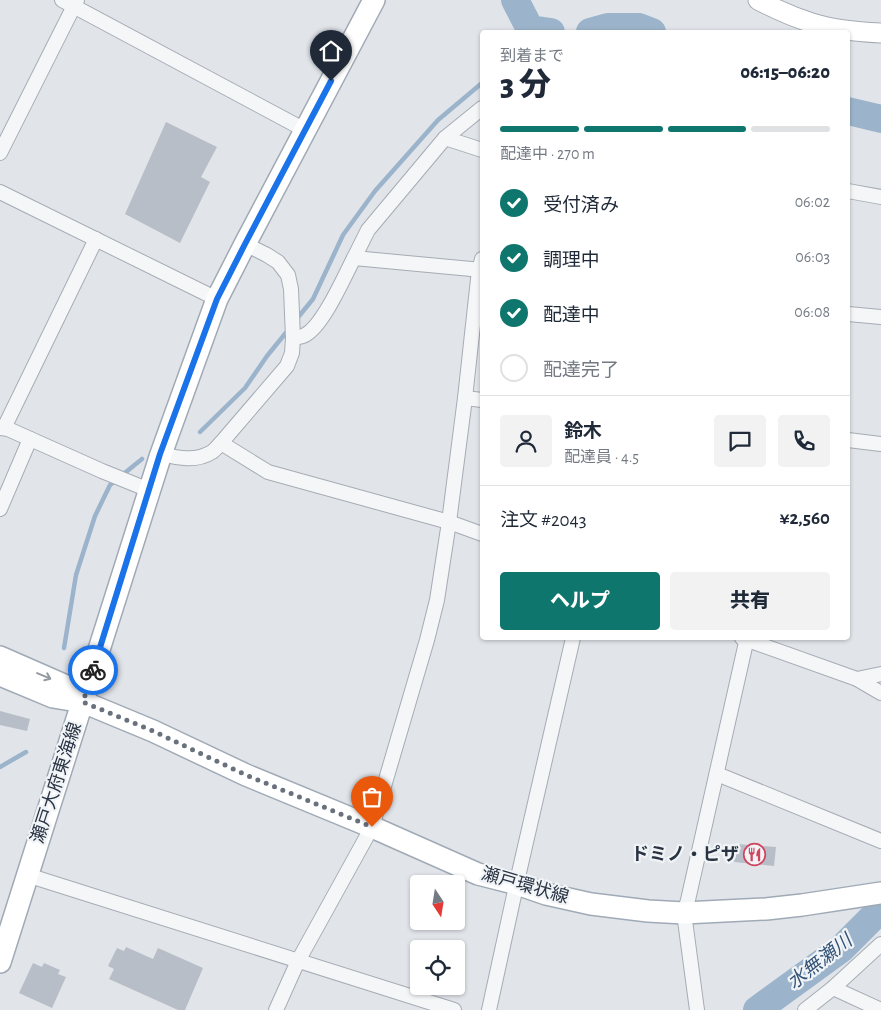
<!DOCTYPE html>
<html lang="ja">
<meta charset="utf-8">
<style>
body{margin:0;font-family:"Alegreya Sans","Noto Sans JP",sans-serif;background:#f2f2f3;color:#1f2937;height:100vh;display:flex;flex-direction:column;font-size:19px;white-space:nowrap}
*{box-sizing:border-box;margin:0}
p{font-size:16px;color:#747a83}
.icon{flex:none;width:28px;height:28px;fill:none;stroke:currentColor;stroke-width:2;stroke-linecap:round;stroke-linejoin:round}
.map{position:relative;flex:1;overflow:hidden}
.details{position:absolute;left:480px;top:30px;width:370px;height:610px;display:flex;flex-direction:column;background:#fff;border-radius:5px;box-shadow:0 1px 4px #0004}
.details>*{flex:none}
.needle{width:32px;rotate:168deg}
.tools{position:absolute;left:410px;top:875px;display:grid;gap:10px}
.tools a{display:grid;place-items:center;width:55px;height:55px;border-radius:5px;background:#fff;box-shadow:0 1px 4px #0004;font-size:25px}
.pin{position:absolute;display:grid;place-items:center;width:42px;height:42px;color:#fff;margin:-51px -21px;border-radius:50% 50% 50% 0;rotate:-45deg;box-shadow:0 0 5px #0007}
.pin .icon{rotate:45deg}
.courier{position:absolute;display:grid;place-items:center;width:50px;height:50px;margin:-25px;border:4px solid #1a73e8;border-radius:50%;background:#fff;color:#222;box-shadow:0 1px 6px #0007}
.headline em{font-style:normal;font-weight:800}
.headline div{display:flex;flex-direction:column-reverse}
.headline{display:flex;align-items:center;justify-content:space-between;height:85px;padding:0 20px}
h1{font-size:32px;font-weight:800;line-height:38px}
.bar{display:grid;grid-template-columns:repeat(4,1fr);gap:8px 5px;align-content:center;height:60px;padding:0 20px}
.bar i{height:6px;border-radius:4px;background:#e0e1e3}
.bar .current{background:#0f766e}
.bar p{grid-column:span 4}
.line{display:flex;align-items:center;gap:12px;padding:0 20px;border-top:1px solid #e0e1e3}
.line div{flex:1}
.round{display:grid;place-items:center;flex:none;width:52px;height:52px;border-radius:5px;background:#f2f2f3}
ol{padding:0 20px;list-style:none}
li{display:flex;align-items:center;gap:15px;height:55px}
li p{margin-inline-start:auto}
li .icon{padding:5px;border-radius:50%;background:#0f766e;color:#fff;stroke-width:4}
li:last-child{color:#747a83}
li i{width:28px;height:28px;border:2px solid #e0e1e3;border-radius:50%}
.button{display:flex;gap:10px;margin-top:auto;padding:10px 20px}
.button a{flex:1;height:58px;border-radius:5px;background:#0f766e;color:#fff;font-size:20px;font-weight:800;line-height:58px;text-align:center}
.button a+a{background:#f2f2f3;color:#1f2937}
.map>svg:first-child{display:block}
</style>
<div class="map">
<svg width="881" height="1010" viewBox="0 0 881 1010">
<rect width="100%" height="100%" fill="#e1e5ea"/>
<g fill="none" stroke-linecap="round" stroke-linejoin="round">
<g stroke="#9cb4cb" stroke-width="4.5">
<path d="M529 32 530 29"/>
<path d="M295 321 313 299 343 235 375 191 438 120 482 83"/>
<path d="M200 432 245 388 267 356 289 329"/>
<path d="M64 648 76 575 95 516 110 485 142 459"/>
<path d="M0 767 26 752"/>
</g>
<g stroke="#9cb4cb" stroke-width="28">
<path d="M515 0 530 29 551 32"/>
<path d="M590 32 608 27H639L652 32"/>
<path d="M848 111 881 119"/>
<path d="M757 1010 841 949 881 909"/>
</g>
</g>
<g fill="#b8bec7">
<path d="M166 122 217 147 201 177 210 182 180 243 125 214Z"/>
<path d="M0 711 30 719 27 731 0 725Z"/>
<path d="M736 844 776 847 774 866 734 862Z"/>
<path d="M126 947 153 959 158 948 203 968 185 1010H178L109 979 114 969 108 966 117 948 124 951Z"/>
<path d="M33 963 42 967 44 963 60 970 58 974 66 977 52 1008 19 993Z"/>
</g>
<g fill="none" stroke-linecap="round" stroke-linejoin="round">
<defs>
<g id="street">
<path d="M62 0 305 130"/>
<path d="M445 138 482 150"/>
<path d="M0 153 77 0"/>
<path d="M848 191 881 197"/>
<path d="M0 192 217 299"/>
<path d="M354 258 368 230 445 138 482 108"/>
<path d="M848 314 881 317"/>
<path d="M293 338C297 337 302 337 305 335 323 326 344 277 354 258L482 270"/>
<path d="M465 398 482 400"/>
<path d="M0 428 8 429 102 471 149 490"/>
<path d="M4 428 96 239"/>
<path d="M848 440 881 444"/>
<path d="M221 443 268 472 449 522 482 534"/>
<path d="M161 454C178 458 196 462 212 452 215 450 218 446 221 443L287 366 292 353 293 338 291 289 288 275 278 262 267 255 245 244"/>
<path d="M0 509 30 439"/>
<path d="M742 638 857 679 881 693"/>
<path d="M857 679 881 674"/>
<path d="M717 774 881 841"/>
<path d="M27 875 454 1010"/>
<path d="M833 988 881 1010"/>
<path d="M276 1010 298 961 372 827 427 640 437 600 449 522 465 398 479 270 482 259"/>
<path d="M489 1010 518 877 573 638"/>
<path d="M697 1010 684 913 688 900 747 638"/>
<path d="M805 1010 833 988 881 944"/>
</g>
<path id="secondary" d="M758 0C775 9 793 17 812 23 834 30 858 32 881 33"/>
<g id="primary">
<path d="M0 657 64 685 81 700"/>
<path d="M0 675 53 697 83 702 153 731 246 775 372 827 478 874 517 884 546 894 591 904 648 911 684 913 766 909 802 905 881 893"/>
<path d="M0 962 161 454 217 299 245 244 374 0"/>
</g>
</defs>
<use href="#street" stroke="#a6acb4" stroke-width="16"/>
<use href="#secondary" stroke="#a6acb4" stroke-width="21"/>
<use href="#primary" stroke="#a0aab6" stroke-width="24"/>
<use href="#street" stroke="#f4f6f8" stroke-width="14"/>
<use href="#secondary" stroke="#fff" stroke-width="19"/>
<use href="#primary" stroke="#fff" stroke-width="21"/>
</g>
<defs><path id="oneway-shaft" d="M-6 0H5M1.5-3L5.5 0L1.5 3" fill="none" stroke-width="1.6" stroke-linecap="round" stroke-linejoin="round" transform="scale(1.25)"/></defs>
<use stroke="#9499a0" href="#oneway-shaft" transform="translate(44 676) rotate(23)"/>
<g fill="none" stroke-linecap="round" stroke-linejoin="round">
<path stroke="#69717d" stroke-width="5" stroke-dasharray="0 9" d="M93 670 83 702 153 731 246 775 372 827"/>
<path stroke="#1a73e8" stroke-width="6" d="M93 670 160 454 217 299 245 244 331 81"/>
</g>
<defs>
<symbol id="restaurant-ring" viewBox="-11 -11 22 22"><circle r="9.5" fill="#f1f4f7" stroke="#d2445d" stroke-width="1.5"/><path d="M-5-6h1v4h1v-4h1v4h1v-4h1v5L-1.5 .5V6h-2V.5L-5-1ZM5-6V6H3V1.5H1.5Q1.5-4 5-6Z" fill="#d2445d"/></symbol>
</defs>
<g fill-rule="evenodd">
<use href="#restaurant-ring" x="742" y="842" width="25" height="25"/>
</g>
<g text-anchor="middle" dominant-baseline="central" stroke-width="4.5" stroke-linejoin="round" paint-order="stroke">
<g font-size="18" fill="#293342" stroke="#f1f4f7">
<text transform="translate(57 783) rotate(-72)">瀬戸大府東海線</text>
<text transform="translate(525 886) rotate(16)">瀬戸環状線</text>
</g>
<g font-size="18" font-weight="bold" fill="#293342" stroke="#f1f4f7" text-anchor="end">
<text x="739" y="855">ドミノ・ピザ</text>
</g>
<g font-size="19" font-style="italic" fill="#325378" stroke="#f1f4f7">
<text transform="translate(820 962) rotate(-38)">水無瀬川</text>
</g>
</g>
</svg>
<div class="tools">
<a><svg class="needle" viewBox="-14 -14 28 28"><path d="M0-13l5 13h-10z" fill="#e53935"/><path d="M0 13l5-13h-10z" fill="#747a83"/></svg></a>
<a><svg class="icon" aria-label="locate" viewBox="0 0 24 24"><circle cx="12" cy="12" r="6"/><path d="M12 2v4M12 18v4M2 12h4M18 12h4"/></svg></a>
</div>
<div class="pin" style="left:372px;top:827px;background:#ea580c"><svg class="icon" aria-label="bag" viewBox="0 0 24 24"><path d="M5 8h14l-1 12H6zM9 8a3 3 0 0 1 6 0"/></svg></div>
<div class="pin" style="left:331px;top:81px;background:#1f2937"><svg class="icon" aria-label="home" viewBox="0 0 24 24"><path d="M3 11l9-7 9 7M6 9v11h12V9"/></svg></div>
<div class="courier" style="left:93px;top:670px"><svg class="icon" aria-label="bike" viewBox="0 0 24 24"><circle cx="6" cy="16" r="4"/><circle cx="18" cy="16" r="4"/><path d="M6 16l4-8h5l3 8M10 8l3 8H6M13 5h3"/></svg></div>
<section class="details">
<div class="headline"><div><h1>3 分</h1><p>到着まで</p></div><em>06:15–06:20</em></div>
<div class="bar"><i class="current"></i><i class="current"></i><i class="current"></i><i></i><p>配達中 · 270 m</p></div>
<ol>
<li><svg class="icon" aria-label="check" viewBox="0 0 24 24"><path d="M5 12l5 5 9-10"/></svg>受付済み<p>06:02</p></li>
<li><svg class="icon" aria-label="check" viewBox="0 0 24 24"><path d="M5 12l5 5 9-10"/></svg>調理中<p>06:03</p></li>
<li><svg class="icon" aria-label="check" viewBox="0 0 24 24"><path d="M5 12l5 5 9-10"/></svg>配達中<p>06:08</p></li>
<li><i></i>配達完了</li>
</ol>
<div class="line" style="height:90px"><a class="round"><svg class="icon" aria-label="person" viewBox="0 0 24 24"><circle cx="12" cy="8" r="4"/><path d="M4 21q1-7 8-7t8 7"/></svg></a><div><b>鈴木</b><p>配達員 · 4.5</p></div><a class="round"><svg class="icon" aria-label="chat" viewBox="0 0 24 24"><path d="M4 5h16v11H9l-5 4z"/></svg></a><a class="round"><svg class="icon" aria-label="phone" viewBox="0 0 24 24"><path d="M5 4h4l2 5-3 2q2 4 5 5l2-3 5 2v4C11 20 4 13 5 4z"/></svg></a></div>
<div class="line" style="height:65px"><div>注文 #2043</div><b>¥2,560</b></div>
<div class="button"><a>ヘルプ</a><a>共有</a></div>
</section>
</div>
